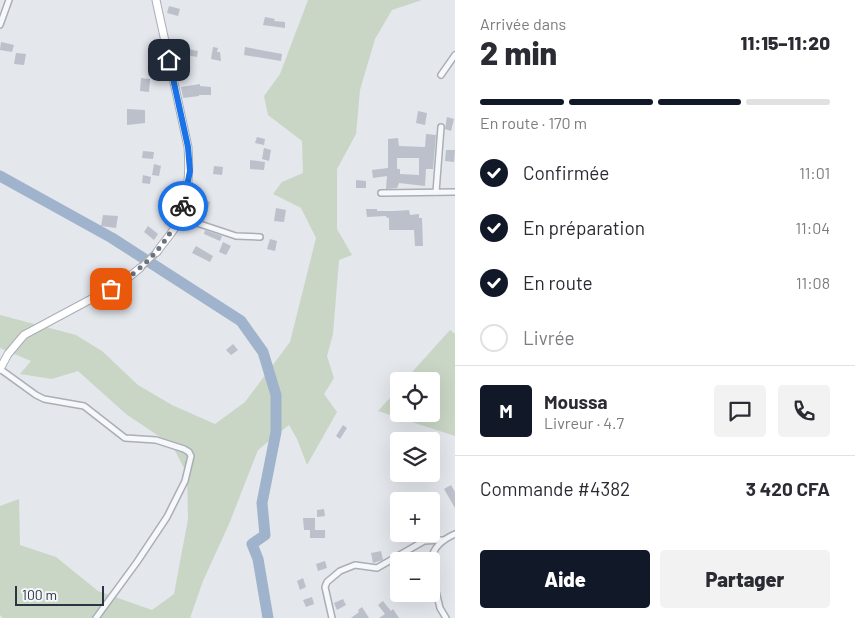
<!DOCTYPE html>
<html lang="fr">
<meta charset="utf-8">
<style>
body{margin:0;font-family:Barlow,sans-serif;background:#f2f2f3;color:#2b2b33;height:100vh;display:flex;flex-direction:column;font-size:19px;white-space:nowrap}
*{box-sizing:border-box;margin:0}
p{font-size:16px;color:#7c7c81}
.icon{flex:none;width:28px;height:28px;fill:none;stroke:currentColor;stroke-width:2;stroke-linecap:round;stroke-linejoin:round}
.map{position:relative;flex:1;overflow:hidden}
.side{display:flex;flex-direction:column;background:#fff;width:400px}
.side>*{flex:none}
.tools{position:absolute;left:390px;top:372px;display:grid;gap:10px}
.tools a{display:grid;place-items:center;width:50px;height:50px;border-radius:5px;background:#fff;box-shadow:0 5px 20px #0002;font-size:25px}
.scale{position:absolute;left:15px;bottom:12px;width:89px;box-sizing:border-box;padding-left:5px;border:2px solid #2b3445;border-top:0;font-size:14px;line-height:18px;white-space:nowrap;color:#2b3445;-webkit-text-stroke:4px #f4f6f9;paint-order:stroke}
.pin{position:absolute;display:grid;place-items:center;width:42px;height:42px;color:#fff;margin:-21px;border-radius:10px;box-shadow:0 2px 8px #0006}
.courier{position:absolute;display:grid;place-items:center;width:50px;height:50px;margin:-25px;border:4px solid #1a73e8;border-radius:50%;background:#fff;color:#222;box-shadow:0 1px 6px #0007}
.summary em{font-style:normal;font-weight:800}
.summary div{display:flex;flex-direction:column-reverse}
.summary{display:flex;align-items:center;justify-content:space-between;height:85px;padding:0 25px}
h1{font-size:32px;font-weight:800;line-height:38px}
.bar{display:grid;grid-template-columns:repeat(4,1fr);gap:8px 5px;align-content:center;height:60px;padding:0 25px}
.bar i{height:6px;border-radius:4px;background:#e1e1e2}
.bar .on{background:#111827}
.bar p{grid-column:span 4}
.line{display:flex;align-items:center;gap:12px;padding:0 25px;border-top:1px solid #e1e1e2}
.line div{flex:1}
.round{display:grid;place-items:center;flex:none;width:52px;height:52px;border-radius:5px;background:#f2f2f3}
ol{padding:0 25px;list-style:none}
li{display:flex;align-items:center;gap:15px;height:55px}
li p{margin-inline-start:auto}
li .icon{padding:5px;border-radius:50%;background:#111827;color:#fff;stroke-width:4}
li:last-child{color:#7c7c81}
li i{width:28px;height:28px;border:2px solid #e1e1e2;border-radius:50%}
.primary-button{display:flex;gap:10px;margin-top:auto;padding:10px 25px}
.primary-button a{flex:1;height:58px;border-radius:5px;background:#111827;color:#fff;font-size:20px;font-weight:800;line-height:58px;text-align:center}
.primary-button a+a{background:#f2f2f3;color:#2b2b33}
main{display:flex;flex:1;min-height:0}
.map>svg:first-child{display:block}
</style>
<main>
<div class="map">
<svg width="455" height="618" viewBox="0 0 455 618">
<rect width="100%" height="100%" fill="#e4e7ec"/>
<g fill="#c9d6c5">
<path d="M308 0H422L392 10 375 39 360 90 356 134 337 169V229L352 255 339 260 333 334 327 356 334 378 324 394 337 412 307 465 297 439 289 425 258 450 229 524 203 581 190 618H3L0 615V506L19 499 20 545 56 557 98 591 152 610 174 594 188 519 187 474 172 445 126 414 78 371 52 379 20 374 31 361 0 348V315L76 335 102 351 138 385 172 405 215 424 245 402 290 342 316 238 301 208 273 194 282 182 303 173 302 141 268 115 264 96 280 74Z"/>
<path d="M450 330 455 334V436L378 411 399 388V414H431V381H404Z"/>
</g>
<g fill="none" stroke-linecap="round" stroke-linejoin="round">
<path stroke="#9fb4cc" stroke-width="11" d="M0 176 112 238 241 321 263 352 276 395V432L262 503 265 535 252 544 258 559 268 618"/>
</g>
<g fill="#bbc0ca" fill-rule="evenodd">
<path d="M169 6 180 9 178 16 167 13Z"/>
<path d="M265 17 275 19 274 21 285 22V28L263 25Z"/>
<path d="M1 42 14 45 12 52 0 50Z"/>
<path d="M213 47 218 48 217 52H220L221 61 211 59Z"/>
<path d="M245 47 282 54 281 61 244 55Z"/>
<path d="M188 49 198 51 197 57 186 55Z"/>
<path d="M16 53 26 54 24 65 14 64Z"/>
<path d="M141 78 150 79 149 92 140 91Z"/>
<path d="M200 84V86L211 87V95H199V96L183 98 181 87Z"/>
<path d="M127 109 145 110V123L127 125Z"/>
<path d="M418 111 427 113 425 125 416 123Z"/>
<path d="M447 117 454 119 451 131 445 129Z"/>
<path d="M426 134 436 135 433 169H426L425 186 399 183 397 188 386 189 387 176 373 178 372 170 388 168V139L398 138 399 146 425 147ZM397 158H419V175L400 174V169H397Z"/>
<path d="M257 137 265 139 264 145 255 143Z"/>
<path d="M264 148 271 150 269 161 262 159Z"/>
<path d="M446 150H455L454 162 445 161Z"/>
<path d="M143 151 154 152 153 159 142 158Z"/>
<path d="M250 160 265 162 264 170 250 169Z"/>
<path d="M154 164 161 166 159 176 152 175Z"/>
<path d="M214 166 223 167 222 175 213 174Z"/>
<path d="M143 175 151 177 150 184 142 183Z"/>
<path d="M356 180 366 181V188H356Z"/>
<path d="M201 199 210 202 206 216 197 213Z"/>
<path d="M276 208 286 210 284 222 274 221Z"/>
<path d="M366 209H377V211H395L409 210 410 215 419 214V218H422L423 246H415L414 230H389V218H387L386 216 367 217Z"/>
<path d="M103 215 118 216 116 228 101 226Z"/>
<path d="M148 226 158 234 154 240 144 232Z"/>
<path d="M205 230 222 236 220 241 204 234Z"/>
<path d="M270 239 277 241 275 251 267 249Z"/>
<path d="M223 242 231 246 226 255 219 252Z"/>
<path d="M196 246 213 256 210 262 192 253Z"/>
<path d="M233 344 238 350 231 355 226 350Z"/>
<path d="M343 425 347 428 340 439 336 436Z"/>
<path d="M451 485 455 492V508L444 489Z"/>
<path d="M324 509 325 516 317 517V510Z"/>
<path d="M303 518H315V530H325V538H310V530H304Z"/>
<path d="M381 551 383 560 373 563 371 553Z"/>
<path d="M325 561 327 568 318 571 316 564Z"/>
<path d="M303 578 306 587 300 590 297 581Z"/>
<path d="M312 597 314 604 306 607 303 600Z"/>
<path d="M343 599 346 605 337 610 334 603Z"/>
<path d="M383 601 391 611 393 609 399 618H379L385 614 378 605Z"/>
<path d="M362 607 369 618H351L359 612 358 610Z"/>
</g>
<g fill="none" stroke-linecap="round" stroke-linejoin="round">
<defs>
<g id="street">
<path d="M0 25 9 0"/>
<path d="M441 75 455 55"/>
<path d="M436 192 441 127"/>
<path d="M381 193 455 192"/>
<path d="M179 217 236 236 260 237"/>
<path d="M140 268 157 252"/>
<path d="M0 369 36 395 44 399 84 406 125 438 156 440 184 449 189 452 191 456 185 481 167 517 137 562 96 618"/>
<path d="M431 561C433 547 442 540 455 534"/>
<path d="M431 571 440 608 446 618"/>
<path d="M332 618 325 587 327 582 340 571 355 565 377 568 424 541 442 540"/>
</g>
<g id="secondary">
<path d="M156 0 188 147C190 174 188 206 174 229 169 237 162 244 157 252"/>
<path d="M0 369 8 354 24 335 123 282 140 268"/>
</g>
</defs>
<use href="#street" stroke="#a9aeb7" stroke-width="8"/>
<use href="#secondary" stroke="#a9aeb7" stroke-width="9"/>
<use href="#street" stroke="#f7f8fa" stroke-width="5"/>
<use href="#secondary" stroke="#fff" stroke-width="7"/>
</g>
<g fill="none" stroke-linecap="round" stroke-linejoin="round">
<path stroke="#6c737f" stroke-width="5" stroke-dasharray="0 9" d="M111 289C143 270 171 241 183 206"/>
<path stroke="#1a73e8" stroke-width="6" d="M169 60 188 147 190 171 183 206"/>
</g>
</svg>
<div class="tools">
<a><svg class="icon" aria-label="locate" viewBox="0 0 24 24"><circle cx="12" cy="12" r="6"/><path d="M12 2v4M12 18v4M2 12h4M18 12h4"/></svg></a>
<a><svg class="icon" aria-label="layers" viewBox="0 0 24 24"><path d="M12 4l9 5-9 5-9-5zM3 14l9 5 9-5"/></svg></a>
<a>+</a>
<a>−</a>
</div>
<div class="scale">100 m</div>
<div class="pin" style="left:111px;top:289px;background:#ea580c"><svg class="icon" aria-label="bag" viewBox="0 0 24 24"><path d="M5 8h14l-1 12H6zM9 8a3 3 0 0 1 6 0"/></svg></div>
<div class="pin" style="left:169px;top:60px;background:#1f2937"><svg class="icon" aria-label="home" viewBox="0 0 24 24"><path d="M3 11l9-7 9 7M6 9v11h12V9"/></svg></div>
<div class="courier" style="left:183px;top:206px"><svg class="icon" aria-label="bike" viewBox="0 0 24 24"><circle cx="6" cy="16" r="4"/><circle cx="18" cy="16" r="4"/><path d="M6 16l4-8h5l3 8M10 8l3 8H6M13 5h3"/></svg></div>
</div>
<section class="side">
<div class="summary"><div><h1>2 min</h1><p>Arrivée dans</p></div><em>11:15–11:20</em></div>
<div class="bar"><i class="on"></i><i class="on"></i><i class="on"></i><i></i><p>En route · 170 m</p></div>
<ol>
<li><svg class="icon" aria-label="check" viewBox="0 0 24 24"><path d="M5 12l5 5 9-10"/></svg>Confirmée<p>11:01</p></li>
<li><svg class="icon" aria-label="check" viewBox="0 0 24 24"><path d="M5 12l5 5 9-10"/></svg>En préparation<p>11:04</p></li>
<li><svg class="icon" aria-label="check" viewBox="0 0 24 24"><path d="M5 12l5 5 9-10"/></svg>En route<p>11:08</p></li>
<li><i></i>Livrée</li>
</ol>
<div class="line" style="height:90px"><b class="round" style="background:#111827;color:#fff">M</b><div><b>Moussa</b><p>Livreur · 4.7</p></div><a class="round"><svg class="icon" aria-label="chat" viewBox="0 0 24 24"><path d="M4 5h16v11H9l-5 4z"/></svg></a><a class="round"><svg class="icon" aria-label="phone" viewBox="0 0 24 24"><path d="M5 4h4l2 5-3 2q2 4 5 5l2-3 5 2v4C11 20 4 13 5 4z"/></svg></a></div>
<div class="line" style="height:65px"><div>Commande #4382</div><b>3 420 CFA</b></div>
<div class="primary-button"><a>Aide</a><a>Partager</a></div>
</section>
</main>
